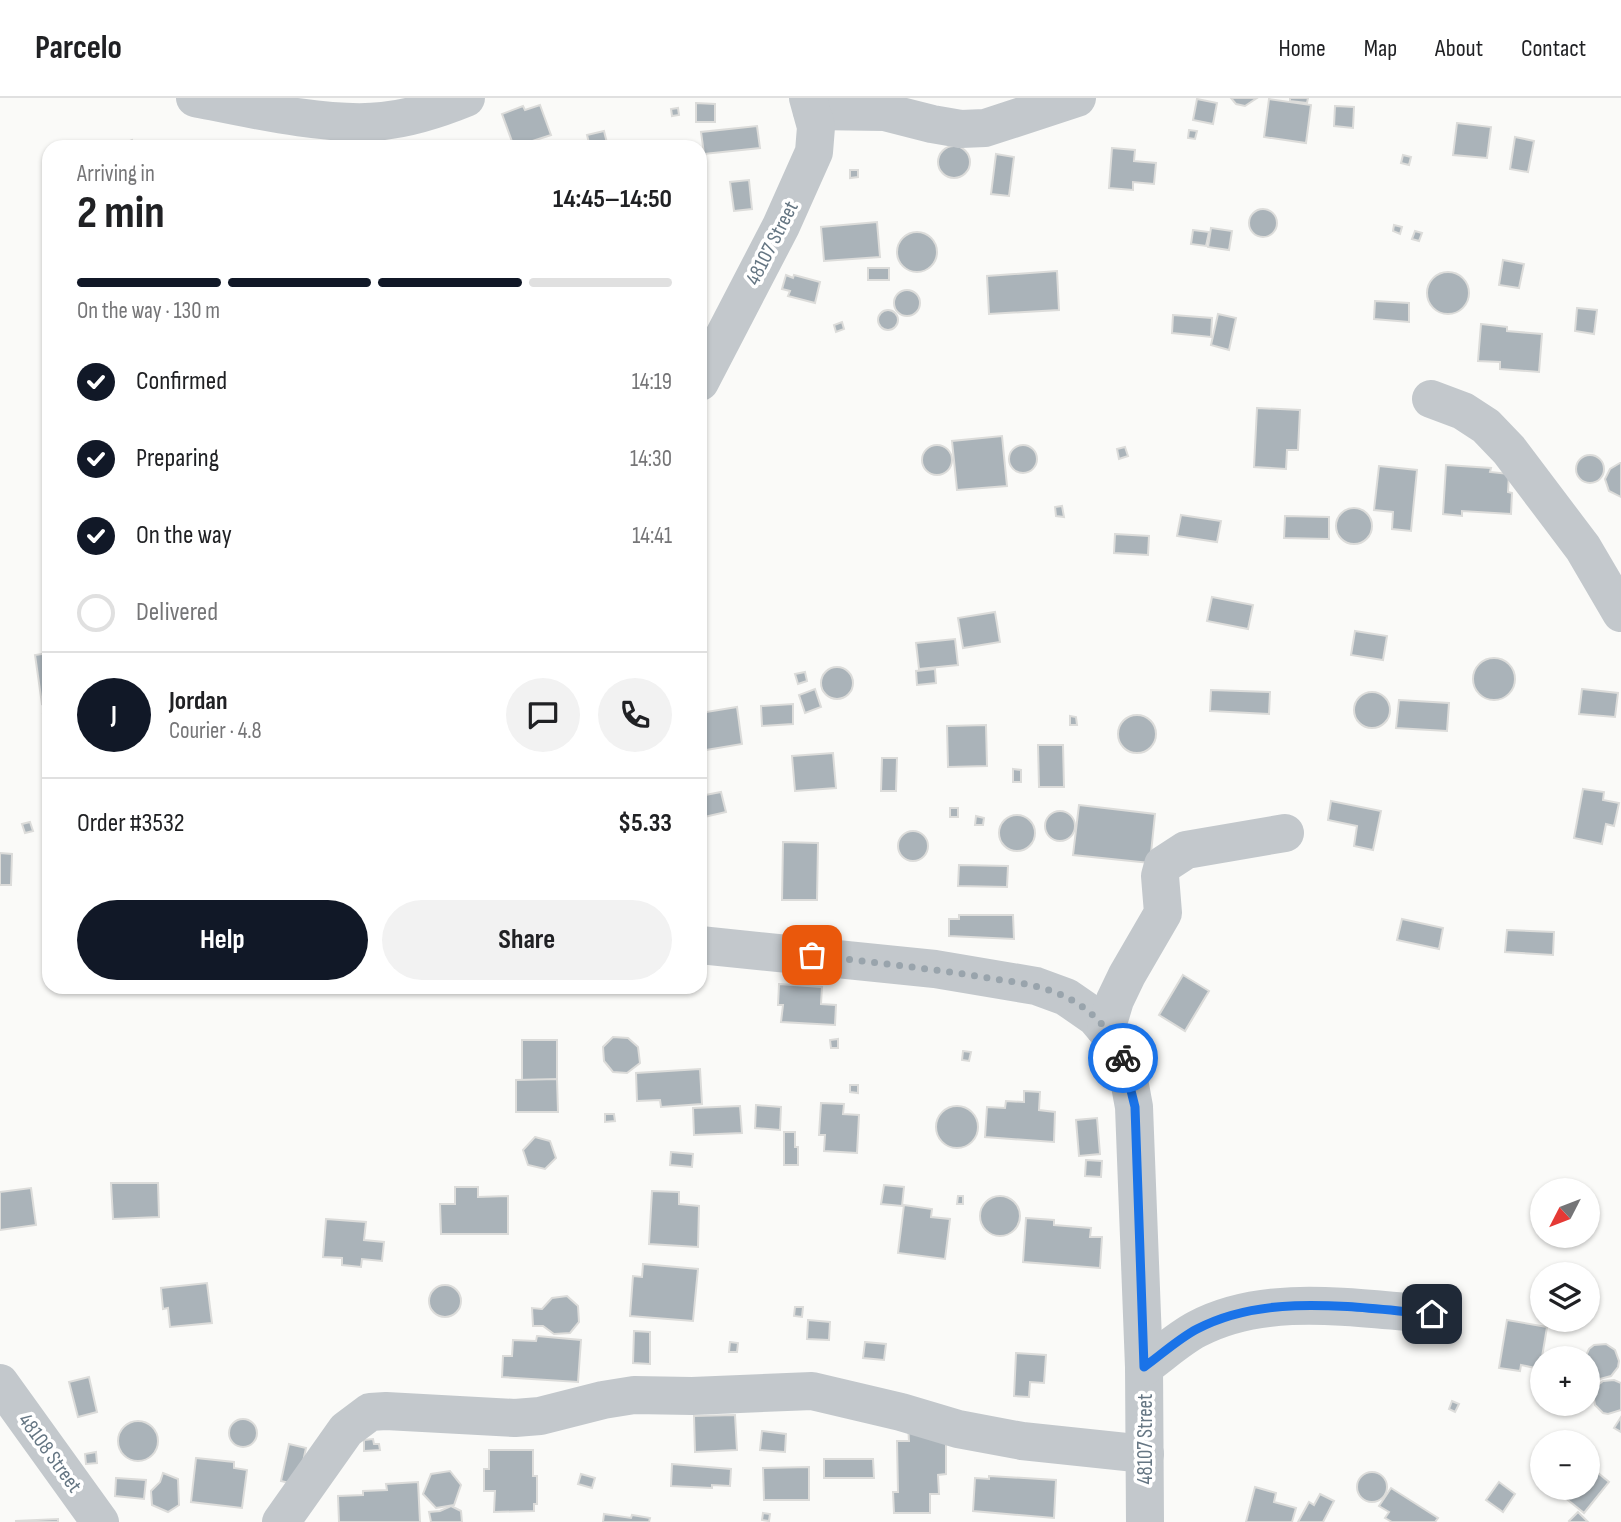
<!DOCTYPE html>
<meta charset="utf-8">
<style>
body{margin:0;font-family:"Sofia Sans Condensed",sans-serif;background:#f2f2f2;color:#202124;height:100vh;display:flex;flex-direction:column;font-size:26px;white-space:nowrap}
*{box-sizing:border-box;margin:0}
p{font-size:23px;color:#757577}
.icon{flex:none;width:38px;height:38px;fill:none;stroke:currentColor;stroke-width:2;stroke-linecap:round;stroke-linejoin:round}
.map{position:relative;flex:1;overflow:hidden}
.drawer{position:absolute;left:42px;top:42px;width:665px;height:854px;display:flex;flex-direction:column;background:#fff;border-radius:21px;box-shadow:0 2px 5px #0004}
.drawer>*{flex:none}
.needle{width:46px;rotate:228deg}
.tools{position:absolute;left:1530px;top:1080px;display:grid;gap:14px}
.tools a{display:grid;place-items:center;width:70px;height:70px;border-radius:50%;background:#fff;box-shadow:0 2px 5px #0004;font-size:35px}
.pin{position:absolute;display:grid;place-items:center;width:60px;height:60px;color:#fff;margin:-30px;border-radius:14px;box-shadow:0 4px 10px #0006}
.courier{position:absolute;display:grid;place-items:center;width:70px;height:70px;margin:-35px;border:5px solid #1a73e8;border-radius:50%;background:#fff;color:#222;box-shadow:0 2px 9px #0007}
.headline em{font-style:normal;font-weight:700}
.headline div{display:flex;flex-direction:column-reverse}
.headline{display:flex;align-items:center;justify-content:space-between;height:119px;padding:0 35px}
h1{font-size:46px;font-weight:700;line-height:52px}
.bar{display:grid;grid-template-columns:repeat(4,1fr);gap:10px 7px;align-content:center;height:84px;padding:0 35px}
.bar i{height:9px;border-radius:5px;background:#e0e0e0}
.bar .active{background:#111827}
.bar p{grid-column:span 4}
.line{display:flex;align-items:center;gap:18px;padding:0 35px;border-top:2px solid #e0e0e0}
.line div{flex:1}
.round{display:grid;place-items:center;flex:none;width:74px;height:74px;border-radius:37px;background:#f2f2f2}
ol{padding:0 35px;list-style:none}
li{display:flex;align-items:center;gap:21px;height:77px}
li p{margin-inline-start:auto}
li .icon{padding:7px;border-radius:50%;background:#111827;color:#fff;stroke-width:4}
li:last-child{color:#757577}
li i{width:38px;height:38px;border:4px solid #e0e0e0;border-radius:50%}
.cta{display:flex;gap:14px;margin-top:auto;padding:14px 35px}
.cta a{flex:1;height:80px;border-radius:42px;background:#111827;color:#fff;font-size:28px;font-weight:700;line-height:80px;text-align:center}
.cta a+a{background:#f2f2f2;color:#202124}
header{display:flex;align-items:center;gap:42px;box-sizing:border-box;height:98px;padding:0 35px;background:#fff;border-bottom:2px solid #e0e0e0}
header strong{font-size:33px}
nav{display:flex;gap:38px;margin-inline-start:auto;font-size:24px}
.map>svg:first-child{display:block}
</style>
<header>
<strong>Parcelo</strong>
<nav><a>Home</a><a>Map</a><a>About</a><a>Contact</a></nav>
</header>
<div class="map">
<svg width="1621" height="1424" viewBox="0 0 1621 1424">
<rect width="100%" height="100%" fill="#fafaf8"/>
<g fill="#aab3b9" stroke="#dcdcda" stroke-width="2">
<path d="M1231 0H1257L1245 8 1236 6Z"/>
<path d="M1290 0H1308L1307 5 1290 3Z"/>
<path d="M1197 1 1217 5 1213 26 1193 22Z"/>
<path d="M1269 1 1311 7 1306 45 1264 39Z"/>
<path d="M696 5 715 6V24H696Z"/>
<path d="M540 7 551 37 514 49 502 16 523 8 525 12Z"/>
<path d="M1335 8 1354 9 1353 30 1334 28Z"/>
<path d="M678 10 679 17 672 18 671 11Z"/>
<path d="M1457 25 1491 29 1487 60 1453 57Z"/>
<path d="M757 28 760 50 704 56 701 34Z"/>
<path d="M1189 32 1197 33 1195 41 1188 40Z"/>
<path d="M604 33 608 49H590L587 37Z"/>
<path d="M1515 39 1534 43 1528 74 1510 71Z"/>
<path d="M132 42 135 49H116Z"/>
<circle cx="954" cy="64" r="16"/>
<path d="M1112 50 1135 52 1134 63 1156 65 1154 86 1133 84V92L1109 90Z"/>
<path d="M996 56 1014 59 1009 98 991 96Z"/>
<path d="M1403 57 1411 59 1409 67 1401 65Z"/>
<path d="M850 72H858V79L850 80Z"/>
<path d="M749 82 752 111 734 113 730 84Z"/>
<circle cx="1263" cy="125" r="14"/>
<path d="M877 124 880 159 824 163 821 129Z"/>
<path d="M1394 127 1402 129 1400 136 1393 133Z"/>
<path d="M1211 130 1232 133 1229 152 1208 149Z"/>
<path d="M1193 132 1209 134 1206 148 1191 146Z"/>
<path d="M1415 133 1422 135 1419 143 1412 141Z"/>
<circle cx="917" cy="154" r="20"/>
<path d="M1503 162 1524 166 1519 190 1499 187Z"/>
<rect x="868" y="170" width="21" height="12"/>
<path d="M1057 173 1059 212 989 216 987 178Z"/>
<circle cx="1448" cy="195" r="21"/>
<path d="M786 177 793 180 794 177 820 184 815 205 788 198 790 193 782 191Z"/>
<circle cx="907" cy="205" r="13"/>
<path d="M1375 203 1409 205V224L1374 221Z"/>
<path d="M1577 210 1597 212 1594 236 1575 233Z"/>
<circle cx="888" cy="222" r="10"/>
<path d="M1218 216 1236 220 1229 252 1211 247Z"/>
<path d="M1173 217 1212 220 1211 239 1172 235Z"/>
<path d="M842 224 844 231 836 234 834 227Z"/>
<path d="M1481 226 1507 229V233L1542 236 1539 274 1500 271V264L1478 263Z"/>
<path d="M1257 310 1300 312 1298 352H1287L1286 371 1254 369Z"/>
<path d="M1002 338 1007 388 957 392 952 343Z"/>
<circle cx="1023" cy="361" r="14"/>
<circle cx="937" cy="362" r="15"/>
<path d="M1125 349 1128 358 1119 361 1117 351Z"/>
<circle cx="1590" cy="371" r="14"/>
<path d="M1620 365H1621V399L1609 393 1605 381 1610 371Z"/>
<path d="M1446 367 1491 370 1490 374 1509 376 1508 394 1512 395 1511 416 1462 413V418L1443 416Z"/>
<path d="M1379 368 1417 372 1411 433 1392 431 1393 414 1374 412Z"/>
<path d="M1062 408 1064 419 1056 418 1055 409Z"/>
<circle cx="1354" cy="428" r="18"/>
<path d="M1181 417 1221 423 1217 444 1177 438Z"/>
<path d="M1285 418 1329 419V441L1284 440Z"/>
<path d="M1115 436 1149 438 1148 457 1114 455Z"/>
<path d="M1212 499 1253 507 1248 531 1207 523Z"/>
<path d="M995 514 1000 544 963 550 958 520Z"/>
<path d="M1355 533 1387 538 1383 562 1351 557Z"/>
<path d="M955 541 958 567 919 571 916 545Z"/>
<path d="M49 555V605L42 606 35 557Z"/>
<circle cx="1494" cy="581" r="21"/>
<circle cx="837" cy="585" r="16"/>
<path d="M935 571 936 585 917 587 916 573Z"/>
<path d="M805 574 807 583 798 586 795 576Z"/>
<path d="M815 591 821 609 805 615 799 597Z"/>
<path d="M1582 591 1618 595 1615 619 1579 616Z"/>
<path d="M1211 592 1270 594 1269 616 1210 613Z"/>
<circle cx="1372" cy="612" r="18"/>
<path d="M1399 602 1449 605 1447 633 1396 630Z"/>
<path d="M793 606V626L762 628 761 608Z"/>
<path d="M737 609 742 646 700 653V615Z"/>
<path d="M49 615V625L45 626 43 616Z"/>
<circle cx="1137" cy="636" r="19"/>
<path d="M1070 618 1076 619 1077 627H1070Z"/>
<path d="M986 627 987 668 948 669 947 628Z"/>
<path d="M1038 647H1063L1064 689H1039Z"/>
<path d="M833 655 836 690 795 693 792 658Z"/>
<path d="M882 660H897L896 693H881Z"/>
<path d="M1013 671 1021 672V684H1013Z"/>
<path d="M1583 691 1604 694 1603 702 1619 705 1614 728 1606 726 1602 746 1574 740Z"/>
<path d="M721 694 726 714 700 720V698Z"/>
<path d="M1331 703 1381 713 1373 752 1354 748 1357 728 1328 722Z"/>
<path d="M1079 707 1155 716 1150 765 1073 757Z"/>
<rect x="950" y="710" width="8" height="9"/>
<circle cx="1060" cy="728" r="15"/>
<circle cx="1017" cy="735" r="18"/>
<path d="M976 718 984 720 983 727H975Z"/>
<path d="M30 724 33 733 25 735 22 726Z"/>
<circle cx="913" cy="748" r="15"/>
<path d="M783 744 818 745 817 802H782Z"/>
<path d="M0 755 12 756 11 787H0Z"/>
<path d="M959 767 1008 768 1007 789 958 788Z"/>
<path d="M959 817H1013L1014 841 949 838V821H959Z"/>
<path d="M1402 821 1443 830 1439 851 1397 842Z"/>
<path d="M1507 832 1554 834 1553 857 1505 854Z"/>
<path d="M1183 877 1209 893 1185 933 1159 917Z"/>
<path d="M779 886 822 889 821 906 836 907 835 927 781 924 783 907H778Z"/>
<path d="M613 939 628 940 638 949 640 965 627 975 613 974 604 963 603 949Z"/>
<path d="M838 941V950H831L830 942Z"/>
<rect x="522" y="942" width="35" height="44"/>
<path d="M963 953 971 954 969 963 962 962Z"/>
<path d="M700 971 702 1006 661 1009 660 1002 637 1003 636 975Z"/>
<path d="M557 981 558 1014H516V982Z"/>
<path d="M850 987H858V995L850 994Z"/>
<path d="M1024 993 1040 994 1039 1012 1055 1014 1054 1044 985 1039 987 1009 1005 1010 1006 1003 1024 1004Z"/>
<path d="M821 1005 844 1006 843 1016 859 1017 857 1055 824 1053 825 1037H819Z"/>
<path d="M756 1007 781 1009 780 1032 755 1030Z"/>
<circle cx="957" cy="1029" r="21"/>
<path d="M740 1008 742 1035 694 1037 693 1010Z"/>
<path d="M605 1016H614L615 1023 605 1024Z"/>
<path d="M1097 1020 1100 1056 1079 1058 1076 1022Z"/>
<path d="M784 1034H795V1049H798V1067H784Z"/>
<path d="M535 1039 550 1043 556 1060 545 1071 528 1067 523 1052Z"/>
<path d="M671 1054 693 1056 692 1069 670 1067Z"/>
<path d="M1086 1062 1102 1063 1101 1079 1085 1078Z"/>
<path d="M111 1085H158L159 1119 113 1121Z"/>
<path d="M884 1087 904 1089 902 1108 881 1106Z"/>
<path d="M455 1089H478V1099L508 1098V1136H441L440 1106H455Z"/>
<path d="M31 1090 36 1127 0 1132V1094Z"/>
<path d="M652 1093 679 1094V1106L699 1108 698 1149 649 1146Z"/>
<path d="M958 1098H963V1106H957Z"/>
<circle cx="1000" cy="1118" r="20"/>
<path d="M904 1107 932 1111 931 1119 950 1121 945 1161 898 1155Z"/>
<path d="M1026 1120 1054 1122V1127L1091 1130 1090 1139H1102L1100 1170 1023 1164Z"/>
<path d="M326 1121 366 1124 364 1142 384 1144 382 1163 362 1161 361 1169 342 1167V1160L323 1159Z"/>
<path d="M643 1166 698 1171 693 1223 630 1218 633 1178 642 1179Z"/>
<path d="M207 1185 212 1225 170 1229 168 1210 163 1211 161 1190Z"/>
<circle cx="445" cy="1203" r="16"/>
<path d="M567 1198 578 1208 579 1224 570 1235 554 1236 543 1228H533L532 1210 542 1211 552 1200Z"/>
<path d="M795 1209H803L802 1219 794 1218Z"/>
<path d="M808 1222 830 1224 829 1242 807 1241Z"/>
<path d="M1507 1222 1547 1229 1540 1271 1521 1267 1520 1273 1499 1270Z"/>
<path d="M634 1233 650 1234V1266L633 1265Z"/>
<path d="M537 1238 581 1242 578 1284 502 1279 503 1258H512L513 1242 536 1243Z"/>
<path d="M730 1244 738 1245 737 1254H729Z"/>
<path d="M865 1244 886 1246 884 1262 863 1260Z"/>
<path d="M1606 1246 1615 1252 1619 1263 1618 1269 1611 1278 1600 1281 1587 1273V1260H1585L1589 1251 1594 1247Z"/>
<path d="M1016 1255 1046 1257 1044 1285 1030 1284 1029 1299 1014 1298Z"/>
<path d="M89 1279 97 1314 78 1319 69 1284Z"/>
<path d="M1614 1282 1621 1285V1312L1608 1316 1603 1315 1595 1307 1593 1296 1594 1290 1603 1283Z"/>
<path d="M1452 1303 1459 1306 1455 1314 1449 1311Z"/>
<path d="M735 1317 737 1352 695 1354 694 1318Z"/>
<path d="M1621 1319V1334L1614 1330Z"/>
<circle cx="243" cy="1335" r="14"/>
<circle cx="138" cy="1343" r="20"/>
<path d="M908 1327 946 1343V1376L938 1377 939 1396H930V1415H894L893 1394H898L897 1343H909Z"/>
<path d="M762 1333 786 1336 785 1354 760 1352Z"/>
<path d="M373 1341 374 1346H379L380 1352 364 1353V1342Z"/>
<path d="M289 1346 306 1350 298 1387 281 1383Z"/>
<path d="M489 1352H533V1378H537V1406H534V1413L494 1414 495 1393H484V1371H489Z"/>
<path d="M96 1354 97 1365 86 1366 85 1356Z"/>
<path d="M196 1360 234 1364V1370L247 1372 242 1410 191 1404Z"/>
<path d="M824 1361H873L874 1380H824Z"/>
<path d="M672 1366 731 1371 730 1388 712 1387V1390L671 1388Z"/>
<path d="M1587 1366 1609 1384 1584 1415 1553 1390H1587Z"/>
<path d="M809 1369V1402H764L763 1370Z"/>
<path d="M450 1373 461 1387 454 1407 436 1410 423 1396 431 1376Z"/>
<circle cx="1372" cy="1389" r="15"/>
<path d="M163 1375 178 1381 179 1407 168 1414 152 1407 151 1393 160 1384Z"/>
<path d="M581 1376 595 1380 592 1390 578 1386Z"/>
<path d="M989 1378 1056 1382 1054 1420 973 1413 975 1380 989 1381Z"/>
<path d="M116 1380 146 1382 144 1401 115 1398Z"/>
<path d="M418 1384 420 1424H339L338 1398 363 1397V1393L387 1392 386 1386Z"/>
<path d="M1499 1384 1515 1396 1503 1414 1486 1402Z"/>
<path d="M1255 1389 1276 1395 1274 1404 1296 1410 1292 1424H1246Z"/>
<path d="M1391 1390 1438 1420 1435 1424H1392L1385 1420 1389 1414 1379 1408Z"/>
<path d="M1320 1396 1334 1403 1323 1424H1298L1309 1404 1314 1407Z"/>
<path d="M451 1408 461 1413 462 1424H431L429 1414 440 1413Z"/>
<path d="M1578 1414 1588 1424H1570L1569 1423Z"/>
<path d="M763 1415 770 1416 769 1423 762 1422Z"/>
<path d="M604 1416 631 1420 632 1417 650 1420 649 1424H603Z"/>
<path d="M58 1421V1424L15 1423Z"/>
</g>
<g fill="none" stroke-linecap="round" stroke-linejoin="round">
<g stroke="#c3c8cc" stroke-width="38">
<path d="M195 0C250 11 328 29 383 23 412 20 439 11 466 0"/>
<path d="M812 13 885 14 932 26 961 31 985 30 1077 0"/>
<path d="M700 284 781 128 814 54 816 29 808 0"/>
<path d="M1431 301 1463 313 1486 328 1509 352 1583 450 1621 515"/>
<path d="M700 847 935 871 1036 888 1066 899 1095 919 1106 932 1117 946 1127 971 1134 1009 1144 1269 1145 1424"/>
<path d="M1106 932 1115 902 1127 877 1163 815 1160 778 1163 767 1186 752 1285 735"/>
<path d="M1144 1269C1161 1257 1178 1241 1197 1231 1267 1194 1356 1211 1432 1216"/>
<path d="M0 1285 100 1424"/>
<path d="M281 1424 346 1332 370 1314 386 1313 515 1320 540 1318 603 1302 634 1297 692 1298 812 1293 901 1314 958 1331 1022 1343 1145 1356"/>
</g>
</g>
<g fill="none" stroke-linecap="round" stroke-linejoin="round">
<path stroke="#99a4ac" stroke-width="7" stroke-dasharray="0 12.6" d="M812 857C869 864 926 870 983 879 1011 884 1040 886 1066 899 1092 912 1113 934 1123 960"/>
<path stroke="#1a73e8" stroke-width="9" d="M1123 960 1135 1009 1144 1269C1161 1257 1178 1241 1197 1231 1267 1194 1357 1210 1432 1216"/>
</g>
<g text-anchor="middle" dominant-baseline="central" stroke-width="7" stroke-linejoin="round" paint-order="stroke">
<g font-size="21" fill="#657683" stroke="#fff">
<text transform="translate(772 145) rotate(-63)">48107 Street</text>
<text transform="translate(1145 1341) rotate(-90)">48107 Street</text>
<text transform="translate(50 1355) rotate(54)">48108 Street</text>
</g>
</g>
</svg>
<div class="tools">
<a><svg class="needle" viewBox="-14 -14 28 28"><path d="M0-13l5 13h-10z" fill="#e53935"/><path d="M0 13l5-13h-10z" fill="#757577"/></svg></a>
<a><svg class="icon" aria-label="layers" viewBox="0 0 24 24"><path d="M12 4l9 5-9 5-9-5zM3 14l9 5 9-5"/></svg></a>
<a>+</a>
<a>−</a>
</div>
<div class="pin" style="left:812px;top:857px;background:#ea580c"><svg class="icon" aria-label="bag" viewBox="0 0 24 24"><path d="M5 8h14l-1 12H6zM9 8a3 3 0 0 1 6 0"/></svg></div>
<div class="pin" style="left:1432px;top:1216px;background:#1f2937"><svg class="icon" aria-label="home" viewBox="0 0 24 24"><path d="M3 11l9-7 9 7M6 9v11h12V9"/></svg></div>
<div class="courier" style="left:1123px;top:960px"><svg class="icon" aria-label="bike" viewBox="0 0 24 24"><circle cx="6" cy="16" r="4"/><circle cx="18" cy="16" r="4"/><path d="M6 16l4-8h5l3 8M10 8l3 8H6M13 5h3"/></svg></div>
<section class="drawer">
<div class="headline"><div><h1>2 min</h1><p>Arriving in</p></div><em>14:45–14:50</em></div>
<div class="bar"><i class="active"></i><i class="active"></i><i class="active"></i><i></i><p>On the way · 130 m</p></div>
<ol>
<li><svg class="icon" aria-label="check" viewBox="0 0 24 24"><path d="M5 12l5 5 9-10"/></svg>Confirmed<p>14:19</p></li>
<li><svg class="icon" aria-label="check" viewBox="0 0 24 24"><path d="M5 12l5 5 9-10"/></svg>Preparing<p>14:30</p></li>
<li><svg class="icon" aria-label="check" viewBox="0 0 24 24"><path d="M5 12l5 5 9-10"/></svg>On the way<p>14:41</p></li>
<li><i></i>Delivered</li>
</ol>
<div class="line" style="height:126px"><b class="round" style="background:#111827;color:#fff">J</b><div><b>Jordan</b><p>Courier · 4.8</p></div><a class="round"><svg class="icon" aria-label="chat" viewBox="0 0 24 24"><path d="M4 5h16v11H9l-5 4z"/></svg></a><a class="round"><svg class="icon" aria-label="phone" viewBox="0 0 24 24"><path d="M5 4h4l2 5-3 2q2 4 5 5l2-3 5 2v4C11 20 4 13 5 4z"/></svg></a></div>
<div class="line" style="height:91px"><div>Order #3532</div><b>$5.33</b></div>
<div class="cta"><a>Help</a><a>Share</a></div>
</section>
</div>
